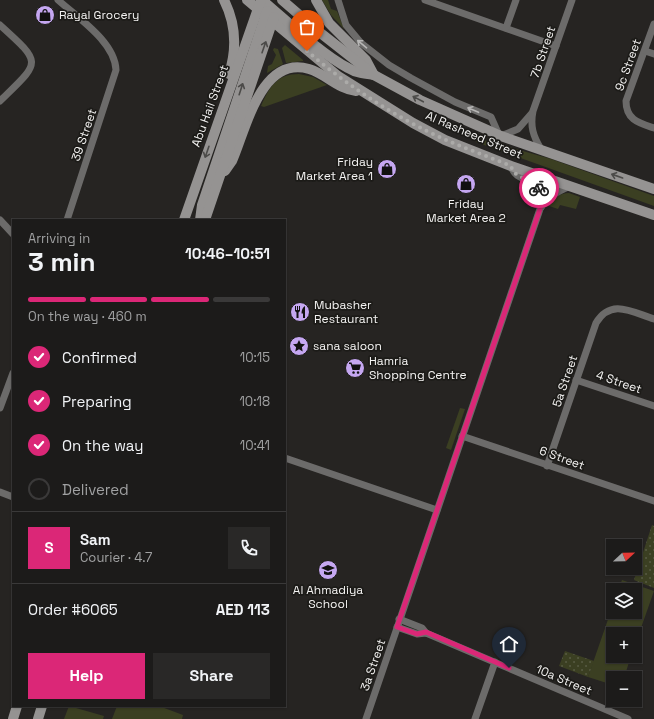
<!DOCTYPE html>
<meta charset="utf-8">
<style>
body{margin:0;font-family:"Space Grotesk",sans-serif;background:#292827;color:#f1f3f6;height:100vh;display:flex;flex-direction:column;font-size:15px;white-space:nowrap}
*{box-sizing:border-box;margin:0}
p{font-size:13px;color:#a0a1a2}
.icon{flex:none;width:22px;height:22px;fill:none;stroke:currentColor;stroke-width:2;stroke-linecap:round;stroke-linejoin:round}
.map{position:relative;flex:1;overflow:hidden}
.details{position:absolute;left:12px;top:219px;width:274px;height:488px;display:flex;flex-direction:column;background:#1c1b1a;border-radius:0px;box-shadow:0 1px 3px #0004,0 0 0 1px #3a3939}
.details>*{flex:none}
.needle{width:26px;rotate:68deg}
.controls{position:absolute;left:606px;top:539px;display:grid;gap:8px}
.controls a{display:grid;place-items:center;width:36px;height:36px;border-radius:0px;background:#1c1b1a;box-shadow:0 1px 3px #0004,0 0 0 1px #3a3939;font-size:20px}
.pin{position:absolute;display:grid;place-items:center;width:34px;height:34px;color:#fff;margin:-41px -17px;border-radius:50% 50% 50% 0;rotate:-45deg;box-shadow:0 0 4px #0007}
.pin .icon{rotate:45deg}
.courier{position:absolute;display:grid;place-items:center;width:40px;height:40px;margin:-20px;border:3px solid #db2777;border-radius:50%;background:#fff;color:#222;box-shadow:0 1px 5px #0007}
.summary em{font-style:normal;font-weight:600}
.summary div{display:flex;flex-direction:column-reverse}
.summary{display:flex;align-items:center;justify-content:space-between;height:68px;padding:0 16px}
h1{font-size:26px;font-weight:600;line-height:30px}
.bar{display:grid;grid-template-columns:repeat(4,1fr);gap:6px 4px;align-content:center;height:48px;padding:0 16px}
.bar i{height:5px;border-radius:3px;background:#3a3939}
.bar .active{background:#db2777}
.bar p{grid-column:span 4}
.line{display:flex;align-items:center;gap:10px;padding:0 16px;border-top:1px solid #3a3939}
.line div{flex:1}
.round{display:grid;place-items:center;flex:none;width:42px;height:42px;border-radius:0px;background:#292827}
ol{padding:0 16px;list-style:none}
li{display:flex;align-items:center;gap:12px;height:44px}
li p{margin-inline-start:auto}
li .icon{padding:4px;border-radius:50%;background:#db2777;color:#fff;stroke-width:4}
li:last-child{color:#a0a1a2}
li i{width:22px;height:22px;border:2px solid #3a3939;border-radius:50%}
.action{display:flex;gap:8px;margin-top:auto;padding:8px 16px}
.action a{flex:1;height:46px;border-radius:0px;background:#db2777;color:#fff;font-size:16px;font-weight:600;line-height:46px;text-align:center}
.action a+a{background:#292827;color:#f1f3f6}
.map>svg:first-child{display:block}
</style>
<div class="map">
<svg width="654" height="719" viewBox="0 0 654 719">
<defs>
<pattern id="garden-dots" width="8" height="8" patternUnits="userSpaceOnUse"><rect width="8" height="8" fill="#3b3f22"/><path d="M2 2h.1M6 6h.1" fill="none" stroke="#585b43" stroke-width="1.8" stroke-linecap="round"/></pattern>
</defs>
<rect width="100%" height="100%" fill="#262422"/>
<g fill="#3b3f22">
<path d="M322 0H328L331 9 337 11 344 29 331 15Z"/>
<path d="M285 45 303 60V61L286 63 282 48Z"/>
<path d="M274 48 278 49 283 64 267 73 268 66 272 64 276 55 273 50Z"/>
<path d="M299 74 313 77 327 85 264 107 261 106C269 87 277 74 299 74Z"/>
<path d="M477 138 551 159 654 196V206L476 142Z"/>
<path d="M569 193 580 197 576 209 560 205 558 209 549 206C553 198 560 193 569 193Z"/>
<path d="M460 408 465 409 451 450 446 448Z"/>
<path d="M622 580 654 591 635 645V634H613V656H631L624 678H613V685L588 677 613 605V612H635V590H618Z"/>
<path d="M69 706 104 716 103 719H64Z"/>
<path d="M117 706H159L183 715 182 719H112Z"/>
</g>
<g fill="url(#garden-dots)">
<path d="M652 525 654 526V588L634 580Z"/>
<path d="M565 651 594 661 588 677 559 666Z"/>
</g>
<g fill="none" stroke-linecap="round" stroke-linejoin="round">
<g stroke="#6c6b6a" stroke-width="7">
<path d="M58 0C78 18 115 42 116 70L67 220"/>
<path d="M338 0 346 25 361 43 389 65 411 78 455 102 491 117 499 135"/>
<path d="M425 0 556 46"/>
<path d="M654 24 626 101C626 120 639 123 654 128"/>
<path d="M0 25C43 64 41 61 0 101"/>
<path d="M506 28 516 0"/>
<path d="M645 51 654 54"/>
<path d="M501 136 518 129 532 113"/>
<path d="M541 149C533 136 530 126 533 111L572 0"/>
<path d="M511 166C518 188 543 170 541 207"/>
<path d="M0 220 13 234"/>
<path d="M576 380 654 406"/>
<path d="M0 408 13 373"/>
<path d="M462 436 654 501"/>
<path d="M285 458 437 510"/>
<path d="M547 466 596 323C611 298 632 312 654 319"/>
<path d="M0 492 13 497"/>
<path d="M399 619 422 628 426 633 628 719"/>
<path d="M397 627 417 634 426 633"/>
<path d="M366 719 540 209C548 196 557 192 570 186"/>
<path d="M475 719 495 662"/>
</g>
<g stroke="#959392" stroke-width="10">
<path d="M224 0C236 24 237 49 229 74"/>
<path d="M247 0 338 76 413 123 445 140 511 166 654 215"/>
<path d="M262 0C287 21 320 53 348 68 356 73 365 74 374 75L366 60 329 23 316 0"/>
<path d="M282 0 318 31 374 75 420 100 501 136 654 189"/>
<path d="M225 171 232 161C246 129 261 55 309 69 326 74 338 89 356 91"/>
<path d="M184 220 261 0"/>
<path d="M200 220 202 205 267 11"/>
<path d="M205 220 274 17"/>
<path d="M13 719 17 706"/>
<path d="M38 719 42 706"/>
</g>
</g>
<defs><path id="oneway-shaft" d="M-6 0H5M1.5-3L5.5 0L1.5 3" fill="none" stroke-width="1.6" stroke-linecap="round" stroke-linejoin="round"/></defs>
<g stroke="#b7b6b5">
<use href="#oneway-shaft" transform="translate(362 44) rotate(-140)"/>
<use href="#oneway-shaft" transform="translate(473 110) rotate(-157)"/>
</g>
<g stroke="#4c4b49">
<use href="#oneway-shaft" transform="translate(264 47) rotate(-71)"/>
<use href="#oneway-shaft" transform="translate(241 89) rotate(-72)"/>
<use href="#oneway-shaft" transform="translate(418 99) rotate(-152)"/>
<use href="#oneway-shaft" transform="translate(207 152) rotate(109)"/>
<use href="#oneway-shaft" transform="translate(617 176) rotate(-161)"/>
</g>
<g fill="none" stroke-linecap="round" stroke-linejoin="round">
<path stroke="#acaba9" stroke-width="4" stroke-dasharray="0 7.2" d="M307 51C348 86 396 118 446 140 467 149 489 157 511 166 515 180 531 177 539 188"/>
<path stroke="#db2777" stroke-width="5" d="M509 668 426 632 417 634 397 627 540 209 541 194 539 188"/>
</g>
<defs>
<symbol id="shop-disc" viewBox="-11 -11 22 22"><circle r="9.5" fill="#c5a7f1" stroke="#1c1b18"/><path d="M-5-2.5h2.3a2.7 3.5 0 0 1 5.4 0H5L5.5 6h-11ZM-1.5-2.5h3a1.5 2.3 0 0 0-3 0Z" fill="#111"/></symbol>
<symbol id="restaurant-disc" viewBox="-11 -11 22 22"><circle r="9.5" fill="#c5a7f1" stroke="#1c1b18"/><path d="M-5-6h1v4h1v-4h1v4h1v-4h1v5L-1.5 .5V6h-2V.5L-5-1ZM5-6V6H3V1.5H1.5Q1.5-4 5-6Z" fill="#111"/></symbol>
<symbol id="sight-disc" viewBox="-11 -11 22 22"><circle r="9.5" fill="#c5a7f1" stroke="#1c1b18"/><path d="M0-6L1.8-2.2L6-1.7L2.9 1.2L3.7 5.4L0 3.3L-3.7 5.4L-2.9 1.2L-6-1.7L-1.8-2.2Z" fill="#111"/></symbol>
<symbol id="supermarket-disc" viewBox="-11 -11 22 22"><circle r="9.5" fill="#c5a7f1" stroke="#1c1b18"/><path d="M-6-5.5h2.5l.6 2H6L4.5 2H-2.5L-4.4-4H-6ZM-1.5 3.2a1.3 1.3 0 1 0 .1 0ZM3 3.2a1.3 1.3 0 1 0 .1 0Z" fill="#111"/></symbol>
<symbol id="school-disc" viewBox="-11 -11 22 22"><circle r="9.5" fill="#c5a7f1" stroke="#1c1b18"/><path d="M0-5L7-2L0 1L-7-2ZM-4 1L0 2.5L4 1V4Q0 6-4 4Z" fill="#111"/></symbol>
</defs>
<g fill-rule="evenodd">
<use href="#shop-disc" x="34" y="4" width="22" height="22"/>
<use href="#shop-disc" x="376" y="158" width="22" height="22"/>
<use href="#shop-disc" x="455" y="173" width="22" height="22"/>
<use href="#restaurant-disc" x="289" y="301" width="22" height="22"/>
<use href="#sight-disc" x="288" y="335" width="22" height="22"/>
<use href="#supermarket-disc" x="344" y="357" width="22" height="22"/>
<use href="#school-disc" x="317" y="559" width="22" height="22"/>
</g>
<g text-anchor="middle" dominant-baseline="central" stroke-width="3.5" stroke-linejoin="round" paint-order="stroke">
<g font-size="12" fill="#f4f3f2" stroke="#1c1b18" text-anchor="start">
<text x="59" y="15">Rayal Grocery</text>
<text x="373" y="162" text-anchor="end">Friday<tspan x="373" dy="14">Market Area 1</tspan></text>
<text x="466" y="204" text-anchor="middle">Friday<tspan x="466" dy="14">Market Area 2</tspan></text>
<text x="314" y="305">Mubasher<tspan x="314" dy="14">Restaurant</tspan></text>
<text x="313" y="346">sana saloon</text>
<text x="369" y="361">Hamria<tspan x="369" dy="14">Shopping Centre</tspan></text>
<text x="328" y="590" text-anchor="middle">Al Ahmadiya<tspan x="328" dy="14">School</tspan></text>
</g>
<g font-size="12" fill="#f4f3f2" stroke="#1c1b18">
<text transform="translate(543 52) rotate(-71)">7b Street</text>
<text transform="translate(628 65) rotate(-70)">9c Street</text>
<text transform="translate(210 106) rotate(-70)">Abu Hail Street</text>
<text transform="translate(84 135) rotate(-71)">39 Street</text>
<text transform="translate(474 135) rotate(23)">Al Rasheed Street</text>
<text transform="translate(565 381) rotate(-71)">5a Street</text>
<text transform="translate(619 382) rotate(19)">4 Street</text>
<text transform="translate(562 458) rotate(20)">6 Street</text>
<text transform="translate(373 665) rotate(-71)">3a Street</text>
<text transform="translate(564 680) rotate(23)">10a Street</text>
</g>
</g>
</svg>
<div class="controls">
<a><svg class="needle" viewBox="-14 -14 28 28"><path d="M0-13l5 13h-10z" fill="#e53935"/><path d="M0 13l5-13h-10z" fill="#a0a1a2"/></svg></a>
<a><svg class="icon" aria-label="layers" viewBox="0 0 24 24"><path d="M12 4l9 5-9 5-9-5zM3 14l9 5 9-5"/></svg></a>
<a>+</a>
<a>−</a>
</div>
<div class="pin" style="left:307px;top:51px;background:#ea580c"><svg class="icon" aria-label="bag" viewBox="0 0 24 24"><path d="M5 8h14l-1 12H6zM9 8a3 3 0 0 1 6 0"/></svg></div>
<div class="pin" style="left:509px;top:668px;background:#1f2937"><svg class="icon" aria-label="home" viewBox="0 0 24 24"><path d="M3 11l9-7 9 7M6 9v11h12V9"/></svg></div>
<div class="courier" style="left:539px;top:188px"><svg class="icon" aria-label="bike" viewBox="0 0 24 24"><circle cx="6" cy="16" r="4"/><circle cx="18" cy="16" r="4"/><path d="M6 16l4-8h5l3 8M10 8l3 8H6M13 5h3"/></svg></div>
<section class="details">
<div class="summary"><div><h1>3 min</h1><p>Arriving in</p></div><em>10:46–10:51</em></div>
<div class="bar"><i class="active"></i><i class="active"></i><i class="active"></i><i></i><p>On the way · 460 m</p></div>
<ol>
<li><svg class="icon" aria-label="check" viewBox="0 0 24 24"><path d="M5 12l5 5 9-10"/></svg>Confirmed<p>10:15</p></li>
<li><svg class="icon" aria-label="check" viewBox="0 0 24 24"><path d="M5 12l5 5 9-10"/></svg>Preparing<p>10:18</p></li>
<li><svg class="icon" aria-label="check" viewBox="0 0 24 24"><path d="M5 12l5 5 9-10"/></svg>On the way<p>10:41</p></li>
<li><i></i>Delivered</li>
</ol>
<div class="line" style="height:72px"><b class="round" style="background:#db2777;color:#fff">S</b><div><b>Sam</b><p>Courier · 4.7</p></div><a class="round"><svg class="icon" aria-label="phone" viewBox="0 0 24 24"><path d="M5 4h4l2 5-3 2q2 4 5 5l2-3 5 2v4C11 20 4 13 5 4z"/></svg></a></div>
<div class="line" style="height:52px"><div>Order #6065</div><b>AED 113</b></div>
<div class="action"><a>Help</a><a>Share</a></div>
</section>
</div>
